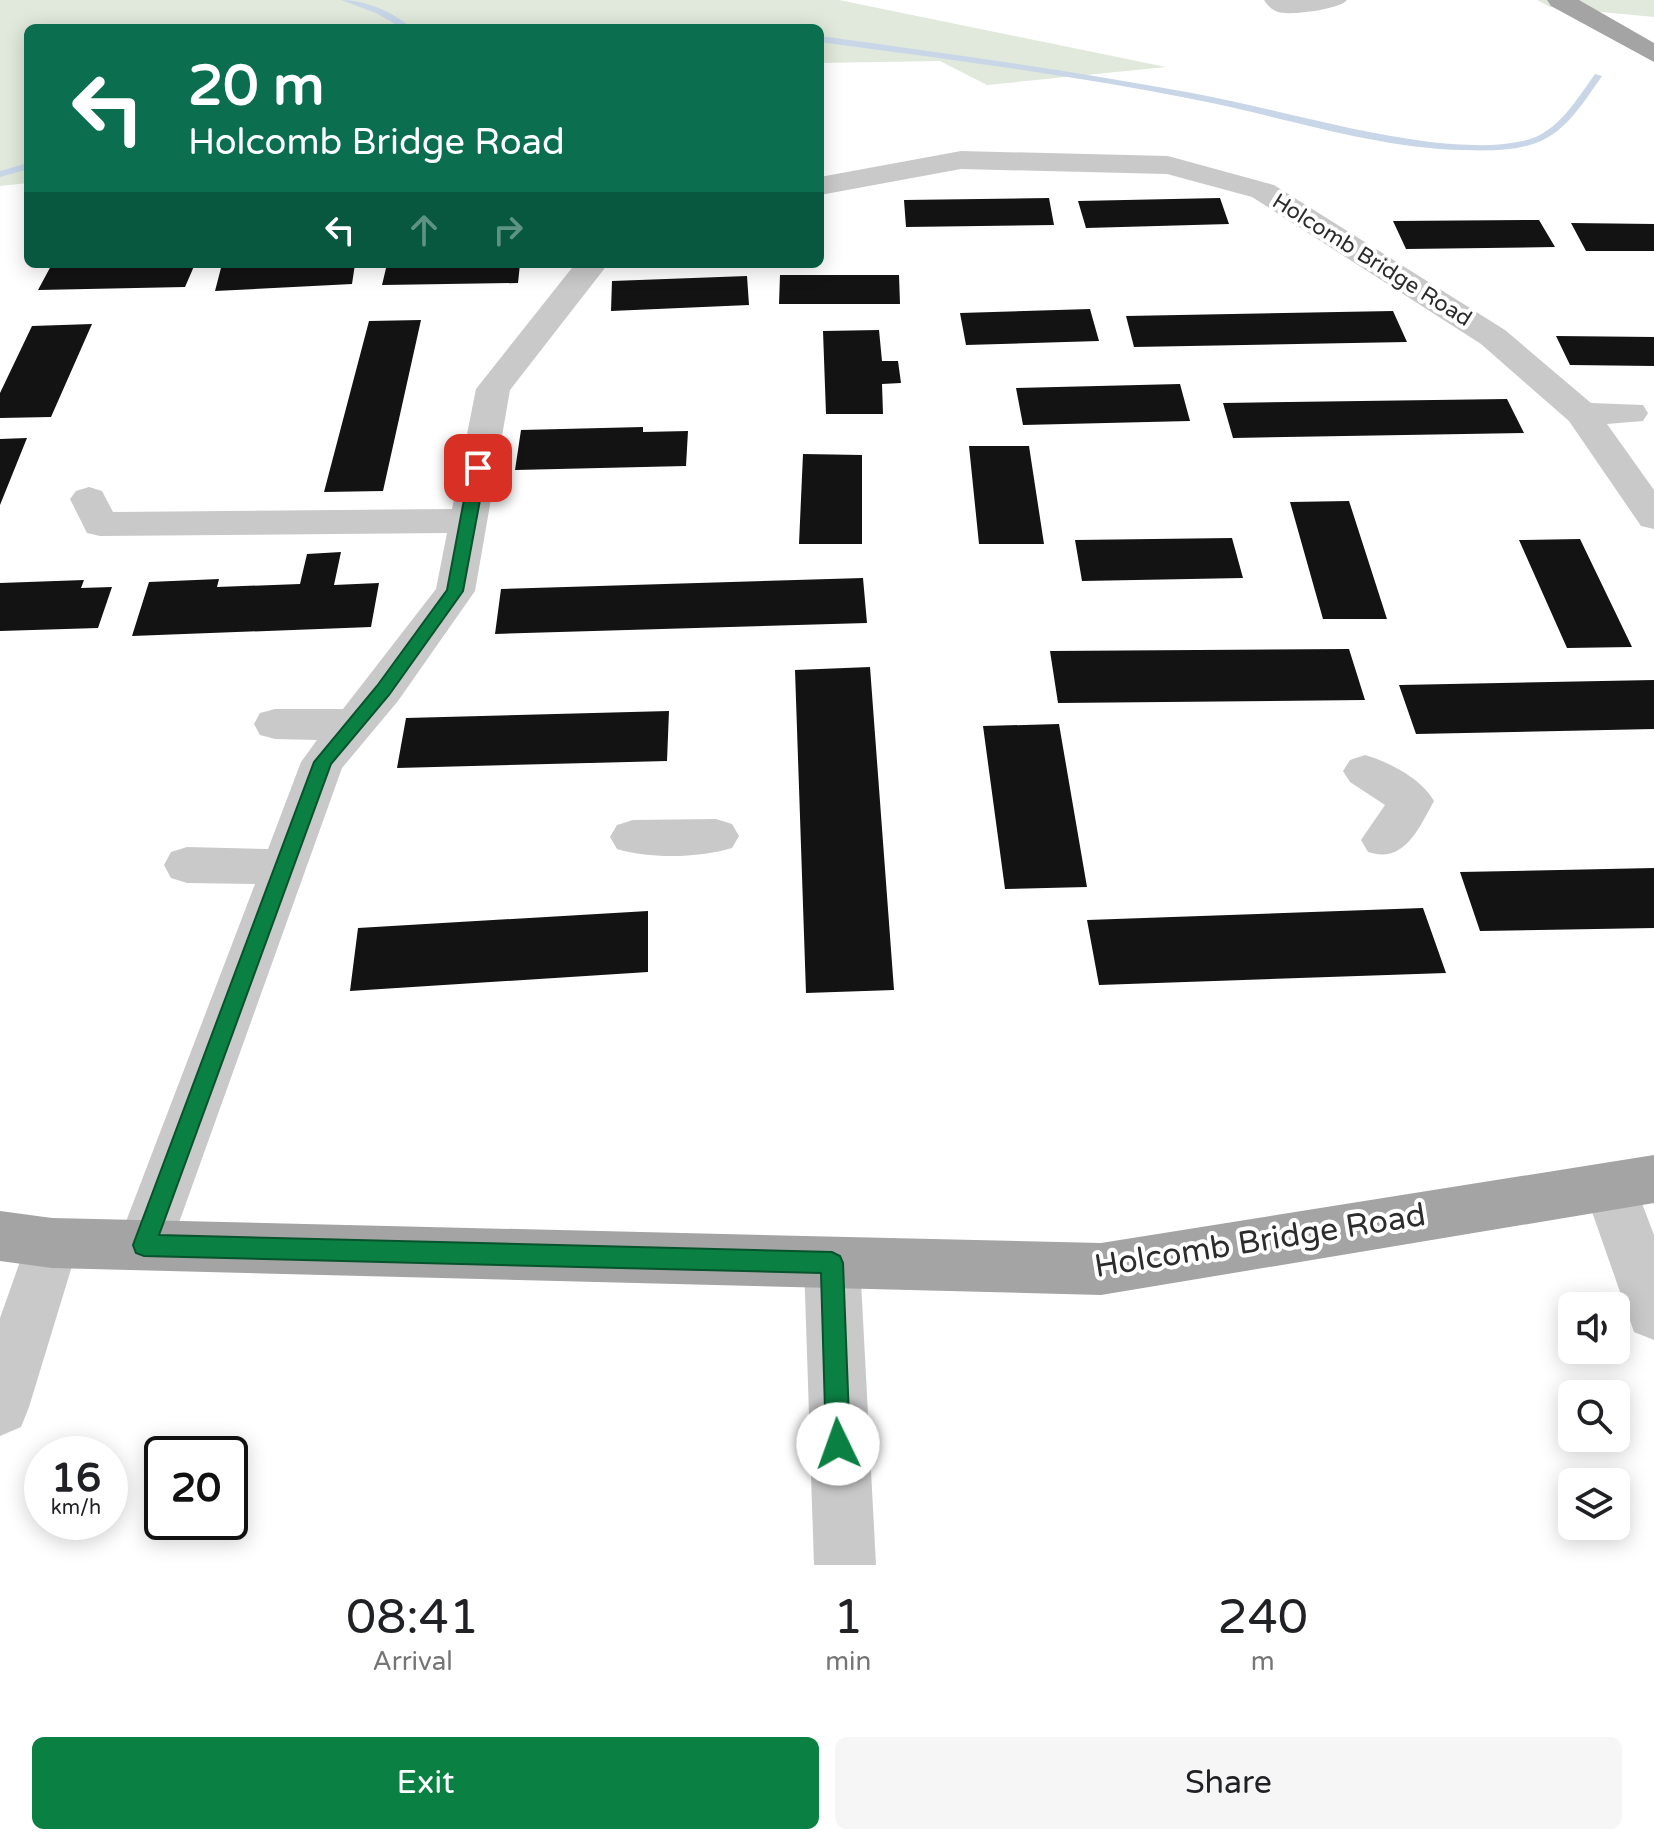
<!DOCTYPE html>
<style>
body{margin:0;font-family:"Varela Round",sans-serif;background:#f6f6f6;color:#202124;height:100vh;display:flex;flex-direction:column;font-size:30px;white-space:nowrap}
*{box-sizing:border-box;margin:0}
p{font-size:26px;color:#757577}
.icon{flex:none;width:44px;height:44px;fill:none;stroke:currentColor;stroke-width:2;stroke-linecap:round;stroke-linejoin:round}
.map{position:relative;height:1565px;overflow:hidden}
.sheet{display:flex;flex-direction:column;background:#fff;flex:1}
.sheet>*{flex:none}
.hud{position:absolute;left:24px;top:24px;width:800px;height:244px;border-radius:12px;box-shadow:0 4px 20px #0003;background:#0b6e4f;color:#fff;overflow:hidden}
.tools{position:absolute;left:1558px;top:1292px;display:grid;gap:16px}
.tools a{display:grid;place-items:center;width:72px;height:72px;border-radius:12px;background:#fff;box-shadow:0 4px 20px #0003;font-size:40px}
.speed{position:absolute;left:24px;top:1436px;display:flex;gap:16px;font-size:40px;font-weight:700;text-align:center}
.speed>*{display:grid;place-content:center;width:104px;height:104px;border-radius:50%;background:#fff;box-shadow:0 4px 20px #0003;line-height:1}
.speed small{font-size:20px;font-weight:400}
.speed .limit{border:4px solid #111;border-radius:12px;background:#fff;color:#111}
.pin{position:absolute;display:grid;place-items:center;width:68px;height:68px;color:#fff;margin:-34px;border-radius:16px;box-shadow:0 4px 12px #0006}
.me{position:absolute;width:88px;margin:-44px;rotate:357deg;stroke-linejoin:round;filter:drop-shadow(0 0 6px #0008)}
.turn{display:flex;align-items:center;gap:28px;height:168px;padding:0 32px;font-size:36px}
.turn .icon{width:104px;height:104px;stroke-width:2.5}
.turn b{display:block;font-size:56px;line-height:68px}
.lanes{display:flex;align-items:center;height:76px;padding:0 32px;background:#0003;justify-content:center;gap:40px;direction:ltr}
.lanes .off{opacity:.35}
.eta{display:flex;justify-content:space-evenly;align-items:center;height:136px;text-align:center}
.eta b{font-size:48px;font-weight:600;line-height:56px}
.button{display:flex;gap:16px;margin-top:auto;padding:16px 32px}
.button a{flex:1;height:92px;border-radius:12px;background:#0b8043;color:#fff;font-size:32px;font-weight:600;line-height:92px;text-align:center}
.button a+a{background:#f6f6f6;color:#202124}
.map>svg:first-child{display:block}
.green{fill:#e0e9db}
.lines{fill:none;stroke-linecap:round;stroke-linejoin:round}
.stream{fill:#c8d6e8;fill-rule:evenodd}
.building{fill:#131313}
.minor{fill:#c9c9c9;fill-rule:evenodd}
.major{fill:#a4a4a4;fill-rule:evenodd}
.route{fill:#0b8043;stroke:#07532c;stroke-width:2}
.labels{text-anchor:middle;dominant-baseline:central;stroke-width:8;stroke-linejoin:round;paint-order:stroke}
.far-street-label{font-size:22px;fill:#2c2c2c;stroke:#fff}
.near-street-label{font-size:32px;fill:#2c2c2c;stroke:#fff}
</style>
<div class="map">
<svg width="1654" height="1565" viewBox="0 0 1654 1565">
<rect width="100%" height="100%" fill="#fff"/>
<path class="green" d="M 0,0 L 839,0 L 1166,67 L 987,85 L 940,61 L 820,63 L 820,28 L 28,28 L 28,183 L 0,186 Z
M 1537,0 L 1654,0 L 1654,17 L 1550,7 Z"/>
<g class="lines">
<path class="stream" d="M 341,0 C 366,0 393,12 412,28 L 402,28 L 376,13 Z
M 820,36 C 944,53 1069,70 1192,93 C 1272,108 1349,132 1430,142 C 1461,145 1496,148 1527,140 C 1558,132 1577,99 1595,74 L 1602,76 C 1583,103 1564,136 1530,145 C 1509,151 1485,151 1464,150 C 1373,148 1285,117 1197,100 C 1072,75 946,59 820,42 Z
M 28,163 L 28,169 L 0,177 L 0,171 Z"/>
</g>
<path class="building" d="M 1049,198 L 1054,225 L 906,227 L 904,200 Z
M 1220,198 L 1229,224 L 1086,228 L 1078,201 Z
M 1539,220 L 1555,247 L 1406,249 L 1393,221 Z
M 1571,223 L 1654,224 L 1654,251 L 1586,251 Z
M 52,264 L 195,264 L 185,287 L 38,290 Z
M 222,264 L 355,264 L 352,284 L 215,291 Z
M 387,264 L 520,264 L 518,283 L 382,285 Z
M 780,275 L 899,275 L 900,304 L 779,304 Z
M 747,276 L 749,305 L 611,311 L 612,281 Z
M 1090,309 L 1099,341 L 966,345 L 960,313 Z
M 1393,311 L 1407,342 L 1134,347 L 1126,316 Z
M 421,320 L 383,491 L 324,492 L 369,321 Z
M 92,324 L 51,417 L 0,418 L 0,393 L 32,326 Z
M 879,330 L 882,361 L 898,361 L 901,383 L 882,384 L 883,414 L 826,414 L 823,331 Z
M 1556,336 L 1654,337 L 1654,366 L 1570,365 Z
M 1180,384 L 1190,421 L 1023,425 L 1016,388 Z
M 1507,399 L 1524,433 L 1233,438 L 1223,403 Z
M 643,427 L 643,432 L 688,431 L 686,466 L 515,470 L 521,430 Z
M 27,438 L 0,505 L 0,439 Z
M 969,446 L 1029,446 L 1044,544 L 979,544 Z
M 803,454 L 862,455 L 862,544 L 799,544 Z
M 1349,501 L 1387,619 L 1323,619 L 1290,502 Z
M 1232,538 L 1243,578 L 1082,581 L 1075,540 Z
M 1580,539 L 1632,647 L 1567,648 L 1519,540 Z
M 341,552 L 334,585 L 379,583 L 371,627 L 132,636 L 149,582 L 219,579 L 217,587 L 300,584 L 307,554 Z
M 863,578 L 867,623 L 495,634 L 501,589 Z
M 84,580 L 81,588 L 112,587 L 98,628 L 0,631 L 0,583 Z
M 1349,649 L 1365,700 L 1058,703 L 1050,651 Z
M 870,667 L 894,990 L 806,993 L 795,670 Z
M 1654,680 L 1654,729 L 1416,734 L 1399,685 Z
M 669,711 L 667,761 L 397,768 L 406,718 Z
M 1059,724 L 1087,887 L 1005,889 L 983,726 Z
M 1654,868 L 1654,928 L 1480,931 L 1460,872 Z
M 1423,908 L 1446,973 L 1099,985 L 1087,920 Z
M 648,911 L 648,972 L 350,991 L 358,928 Z"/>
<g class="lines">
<path class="minor" d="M 1264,0 L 1347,0 C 1341,9 1290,16 1278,12 C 1272,10 1268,6 1264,0 Z
M 961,151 L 1168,156 L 1274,185 L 1505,330 L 1591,403 L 1643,405 L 1648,413 L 1643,421 L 1607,424 L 1654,490 L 1654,529 L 1641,526 L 1569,421 L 1481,344 L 1252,197 L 1167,174 L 961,169 L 820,195 L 820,177 Z
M 575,264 L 608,264 L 510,390 L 475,591 L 398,701 L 342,768 L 171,1245 L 163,1263 L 144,1270 L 125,1263 L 117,1245 L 255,884 L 187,883 L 171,878 L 164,865 L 171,852 L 187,847 L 268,849 L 301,762 L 317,740 L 275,739 L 260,735 L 254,724 L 260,713 L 275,709 L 343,709 L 436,589 L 447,533 L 100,536 L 87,533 L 70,499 L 76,491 L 89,487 L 102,491 L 113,512 L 452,509 L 476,389 Z
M 1365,755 C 1389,762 1422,779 1434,801 C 1418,830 1404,864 1368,852 L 1361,840 L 1385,805 L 1350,782 L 1343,771 L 1350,760 Z
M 716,819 L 732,824 L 739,836 L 732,848 C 700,858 649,859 617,849 L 610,837 L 617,825 L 633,820 Z
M 1610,1162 L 1629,1169 L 1654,1235 L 1654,1340 L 1634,1332 L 1583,1186 L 1591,1169 Z
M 52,1218 L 71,1225 L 79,1243 L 29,1407 L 21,1427 L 0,1436 L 0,1318 L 33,1225 Z
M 832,1237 L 851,1245 L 860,1263 L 876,1565 L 814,1565 L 804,1263 L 813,1245 Z"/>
<path class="major" d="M 1547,0 L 1579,0 L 1654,43 L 1654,62 L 1551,6 Z
M 1654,1155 L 1654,1203 L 1101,1295 L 52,1268 L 0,1261 L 0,1211 L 52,1218 L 1101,1243 Z"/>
</g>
<path class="route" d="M 478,463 L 486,468 L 463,591 L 389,695 L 331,764 L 159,1235 L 832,1252 L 840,1256 L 843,1263 L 850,1444 L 847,1453 L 838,1456 L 830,1453 L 826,1444 L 821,1273 L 144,1256 L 136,1253 L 133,1245 L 314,762 L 377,686 L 447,590 L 470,468 Z"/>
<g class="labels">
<g class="far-street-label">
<text transform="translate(1372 260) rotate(32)">Holcomb Bridge Road</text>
</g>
<g class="near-street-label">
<text transform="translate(1260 1241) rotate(-9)">Holcomb Bridge Road</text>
</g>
</g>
</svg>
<div class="tools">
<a><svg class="icon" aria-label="sound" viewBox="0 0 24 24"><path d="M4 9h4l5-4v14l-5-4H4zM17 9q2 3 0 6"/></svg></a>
<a><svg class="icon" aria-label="search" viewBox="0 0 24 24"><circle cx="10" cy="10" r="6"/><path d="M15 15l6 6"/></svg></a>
<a><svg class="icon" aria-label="layers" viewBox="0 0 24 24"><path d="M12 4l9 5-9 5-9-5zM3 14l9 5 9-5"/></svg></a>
</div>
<div class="speed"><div>16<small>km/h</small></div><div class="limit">20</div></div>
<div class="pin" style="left:478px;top:468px;background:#d93025"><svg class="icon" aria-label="arrive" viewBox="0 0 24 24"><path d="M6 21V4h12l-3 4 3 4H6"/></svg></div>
<svg class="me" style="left:838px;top:1444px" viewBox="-20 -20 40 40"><circle r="19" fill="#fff"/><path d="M0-13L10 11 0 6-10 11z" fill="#0b8043"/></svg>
<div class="hud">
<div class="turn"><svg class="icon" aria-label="left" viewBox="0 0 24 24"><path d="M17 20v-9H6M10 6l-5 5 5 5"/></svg><div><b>20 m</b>Holcomb Bridge Road</div></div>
<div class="lanes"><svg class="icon" aria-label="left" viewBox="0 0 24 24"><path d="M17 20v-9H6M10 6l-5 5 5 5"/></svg><svg class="icon off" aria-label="ahead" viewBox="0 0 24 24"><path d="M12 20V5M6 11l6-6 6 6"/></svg><svg class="icon off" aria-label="right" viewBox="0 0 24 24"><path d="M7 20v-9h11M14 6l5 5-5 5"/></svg></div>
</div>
</div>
<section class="sheet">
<div class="eta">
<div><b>08:41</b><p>Arrival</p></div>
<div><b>1</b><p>min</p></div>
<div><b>240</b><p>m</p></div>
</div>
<div class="button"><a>Exit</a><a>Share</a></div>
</section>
